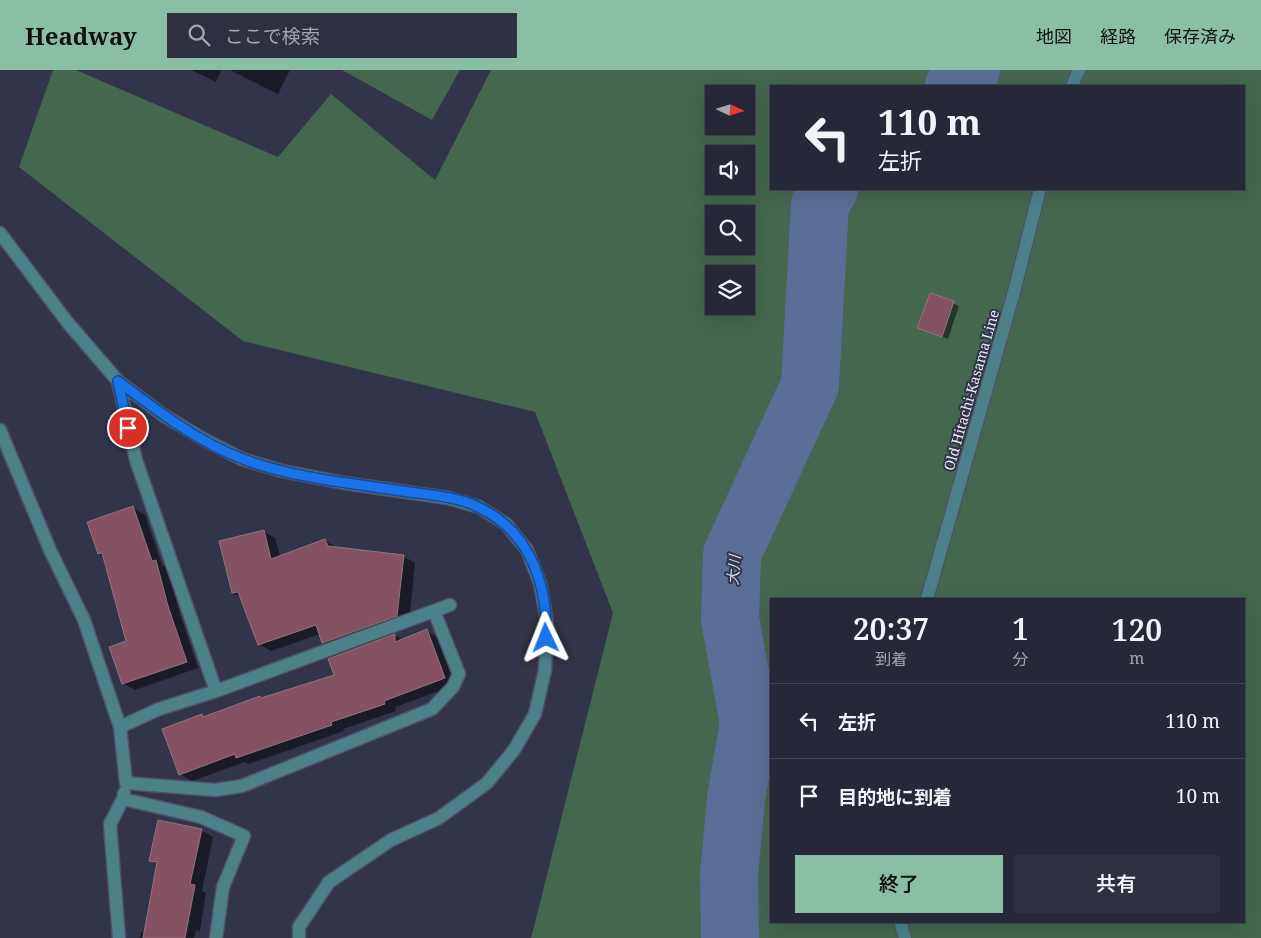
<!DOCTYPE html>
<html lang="ja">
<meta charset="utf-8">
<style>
body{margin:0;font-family:"Noto Serif","Noto Sans JP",serif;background:#2e2f3f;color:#f1f3f6;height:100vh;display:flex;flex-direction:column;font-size:19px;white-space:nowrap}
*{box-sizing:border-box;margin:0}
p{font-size:16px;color:#a4a5ad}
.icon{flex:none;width:28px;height:28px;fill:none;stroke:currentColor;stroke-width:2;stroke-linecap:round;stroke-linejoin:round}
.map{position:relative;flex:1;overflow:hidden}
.sheet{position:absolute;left:770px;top:528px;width:475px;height:325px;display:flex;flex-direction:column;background:#262737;border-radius:0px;box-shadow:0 5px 20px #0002,0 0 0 1px #424452}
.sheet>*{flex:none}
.guide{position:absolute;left:770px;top:15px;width:475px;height:105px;border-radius:0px;box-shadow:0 5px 20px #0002,0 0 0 1px #424452;background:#262737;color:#f1f3f6;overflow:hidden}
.needle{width:32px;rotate:94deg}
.buttons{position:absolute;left:705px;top:15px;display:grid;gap:10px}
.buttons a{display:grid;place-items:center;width:50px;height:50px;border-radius:0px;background:#262737;box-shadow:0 5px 20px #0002,0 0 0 1px #424452;font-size:25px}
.pin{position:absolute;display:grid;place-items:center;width:42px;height:42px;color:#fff;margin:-21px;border:2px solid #fff;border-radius:50%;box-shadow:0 1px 5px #0007}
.me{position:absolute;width:55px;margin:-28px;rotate:358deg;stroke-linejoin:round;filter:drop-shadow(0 0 4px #0008)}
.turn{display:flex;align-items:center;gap:18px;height:105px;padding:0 25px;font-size:22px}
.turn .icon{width:65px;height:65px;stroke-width:2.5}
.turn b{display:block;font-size:35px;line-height:42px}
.eta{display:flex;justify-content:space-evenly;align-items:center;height:85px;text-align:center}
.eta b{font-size:30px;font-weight:600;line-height:35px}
.action{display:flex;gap:10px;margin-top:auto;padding:10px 25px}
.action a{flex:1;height:58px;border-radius:0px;background:#8abfa5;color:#111;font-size:20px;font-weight:600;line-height:58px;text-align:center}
.action a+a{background:#2e2f3f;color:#f1f3f6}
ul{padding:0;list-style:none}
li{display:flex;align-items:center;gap:15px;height:75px;padding:0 25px;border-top:1px solid #424452}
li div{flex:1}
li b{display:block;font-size:19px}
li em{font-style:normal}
header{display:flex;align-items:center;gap:30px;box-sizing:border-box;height:70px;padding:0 25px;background:#8abfa5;color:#111}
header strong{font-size:24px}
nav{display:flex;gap:28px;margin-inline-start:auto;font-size:18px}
.search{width:350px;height:45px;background:#2e2f3f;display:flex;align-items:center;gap:12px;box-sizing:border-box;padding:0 18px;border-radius:0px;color:#a4a5ad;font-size:19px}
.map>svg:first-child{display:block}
.green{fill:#44674f;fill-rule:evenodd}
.shadow{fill:#0007}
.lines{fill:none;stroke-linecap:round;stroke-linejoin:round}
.river{stroke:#5a6f98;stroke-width:58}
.building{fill:#845262;stroke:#91757c}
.minor-casing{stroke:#505265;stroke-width:15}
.minor{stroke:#4c818a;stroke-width:12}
.route-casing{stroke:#114b97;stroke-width:12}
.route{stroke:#1a73e8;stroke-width:9}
.labels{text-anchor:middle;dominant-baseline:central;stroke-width:4;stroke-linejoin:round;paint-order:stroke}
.street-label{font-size:14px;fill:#ebedfb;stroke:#323449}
.water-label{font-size:15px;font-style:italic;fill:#cddcf6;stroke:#323449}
</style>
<header>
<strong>Headway</strong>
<div class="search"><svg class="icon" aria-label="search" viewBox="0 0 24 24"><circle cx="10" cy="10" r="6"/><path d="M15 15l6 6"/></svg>ここで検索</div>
<nav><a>地図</a><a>経路</a><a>保存済み</a></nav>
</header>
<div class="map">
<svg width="1261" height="868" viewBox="0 0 1261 868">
<rect width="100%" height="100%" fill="#323449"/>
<path class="green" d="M 53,0 L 76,0 L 278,87 L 331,24 L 435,110 L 491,0 L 1261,0 L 1261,868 L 531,868 L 613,543 L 535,342 L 243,271 L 19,97 ZM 771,16 L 1244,16 L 1244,119 L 771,119 ZM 714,24 L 746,24 L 746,56 L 714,56 ZM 714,84 L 746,84 L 746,116 L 714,116 ZM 714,144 L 746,144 L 746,176 L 714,176 ZM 714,204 L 746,204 L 746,236 L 714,236 ZM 771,529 L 1244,529 L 1244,851 L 771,851 Z
M 342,0 L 460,0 L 432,50 Z"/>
<path class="shadow" d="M 191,0 L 221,0 L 216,12 Z
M 230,0 L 290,0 L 278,24 Z
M 931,224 L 959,236 L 948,269 L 925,261 Z
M 133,438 L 145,445 L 162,495 L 168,498 L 180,544 L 198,598 L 135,620 L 123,613 L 127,572 L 104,487 L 99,484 Z
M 263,461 L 275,468 L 280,486 L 325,470 L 338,479 L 403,486 L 415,493 L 409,552 L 335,579 L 323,572 L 320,564 L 271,581 L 259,574 L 241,527 L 233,523 Z
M 427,561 L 439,568 L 456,615 L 395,637 L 396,641 L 343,659 L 344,661 L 249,694 L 245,692 L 192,711 L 180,704 L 202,646 L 205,648 L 260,628 L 262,629 L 335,606 L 329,589 L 395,565 L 403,570 Z
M 201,760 L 213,767 L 202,821 L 206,823 L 200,861 L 196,860 L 194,868 L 140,868 L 141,862 L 145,863 L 158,794 L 150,790 Z"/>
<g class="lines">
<path class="river" d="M 954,16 L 971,0
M 730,868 L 729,805 L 736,729 L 749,653 L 730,549 L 732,484 L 810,315 L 820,134 L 829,119"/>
</g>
<path class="building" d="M 930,223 L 954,231 L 942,267 L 917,258 Z
M 133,436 L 152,491 L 156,490 L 168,536 L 187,592 L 122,614 L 109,577 L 126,571 L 102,483 L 98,484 L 87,452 Z
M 264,460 L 271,489 L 325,469 L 328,476 L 404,485 L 397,546 L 322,573 L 316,555 L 258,575 L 238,522 L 232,523 L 219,471 Z
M 427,559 L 445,608 L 384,631 L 385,634 L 331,652 L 332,655 L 236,688 L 235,684 L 179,705 L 162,659 L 202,644 L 203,647 L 260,626 L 261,628 L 334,605 L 328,589 L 395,564 L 395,572 Z
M 158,750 L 202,759 L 190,814 L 195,815 L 185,868 L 143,868 L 157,792 L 149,791 Z"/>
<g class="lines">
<g class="minor-casing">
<path id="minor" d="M 1072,16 L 1079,0
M 0,163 L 68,253 L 118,311 L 163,345 L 203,369 L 242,389 L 282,401 L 344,413 L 448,428 L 479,437 L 506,454 L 527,480 L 540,513 L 547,552 L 545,600 L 535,644 L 514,680 L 487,713 L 439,748 L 391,770 L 329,812 L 299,857 L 299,868
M 118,311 L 136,390 L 216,621
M 0,360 L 50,480 L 84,550 L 120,657 L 159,639 L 216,621 L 450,535
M 927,529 L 1014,222 L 1040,119
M 120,657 L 126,713 L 215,720 L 242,716 L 432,639 L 453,617 L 459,604 L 434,541
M 123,729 L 201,747 L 244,766 L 223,817 L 216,868
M 900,851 L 905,868
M 119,868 L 110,754 L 123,729 L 124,723"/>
</g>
<use href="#minor" class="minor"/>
</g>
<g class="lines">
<g class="route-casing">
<path id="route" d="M 128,358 L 118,311 C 156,340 198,372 243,389 C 293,408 350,413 402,421 C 428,425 457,426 480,438 C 530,462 548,515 546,568"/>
</g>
<use href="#route" class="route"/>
</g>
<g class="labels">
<g class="street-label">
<text transform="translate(971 320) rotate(-74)">Old Hitachi-Kasama Line</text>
</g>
<g class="water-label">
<text transform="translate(733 500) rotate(-85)">大川</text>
</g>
</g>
</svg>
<div class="buttons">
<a><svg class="needle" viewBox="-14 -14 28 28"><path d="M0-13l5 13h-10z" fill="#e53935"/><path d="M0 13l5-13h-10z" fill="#a4a5ad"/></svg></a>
<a><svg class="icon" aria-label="sound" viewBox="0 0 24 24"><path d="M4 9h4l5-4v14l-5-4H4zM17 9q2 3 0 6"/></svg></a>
<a><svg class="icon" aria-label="search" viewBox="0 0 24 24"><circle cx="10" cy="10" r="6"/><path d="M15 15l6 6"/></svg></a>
<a><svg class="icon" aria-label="layers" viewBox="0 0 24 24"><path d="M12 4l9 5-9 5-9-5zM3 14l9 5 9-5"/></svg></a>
</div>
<div class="pin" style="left:128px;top:358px;background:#d93025"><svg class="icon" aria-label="arrive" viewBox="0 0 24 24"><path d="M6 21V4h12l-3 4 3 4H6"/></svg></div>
<svg class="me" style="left:546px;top:568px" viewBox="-20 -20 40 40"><path d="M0-17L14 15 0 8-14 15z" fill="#1a73e8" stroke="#fff" stroke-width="4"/></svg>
<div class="guide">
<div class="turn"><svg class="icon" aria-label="left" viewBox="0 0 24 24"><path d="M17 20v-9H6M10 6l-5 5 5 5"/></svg><div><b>110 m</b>左折</div></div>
</div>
<section class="sheet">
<div class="eta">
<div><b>20:37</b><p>到着</p></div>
<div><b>1</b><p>分</p></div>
<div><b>120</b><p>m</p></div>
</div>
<ul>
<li><svg class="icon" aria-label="left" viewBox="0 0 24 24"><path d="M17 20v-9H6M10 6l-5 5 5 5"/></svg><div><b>左折</b></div><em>110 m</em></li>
<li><svg class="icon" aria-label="arrive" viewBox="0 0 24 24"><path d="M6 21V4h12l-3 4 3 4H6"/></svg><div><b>目的地に到着</b></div><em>10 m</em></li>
</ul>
<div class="action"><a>終了</a><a>共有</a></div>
</section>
</div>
